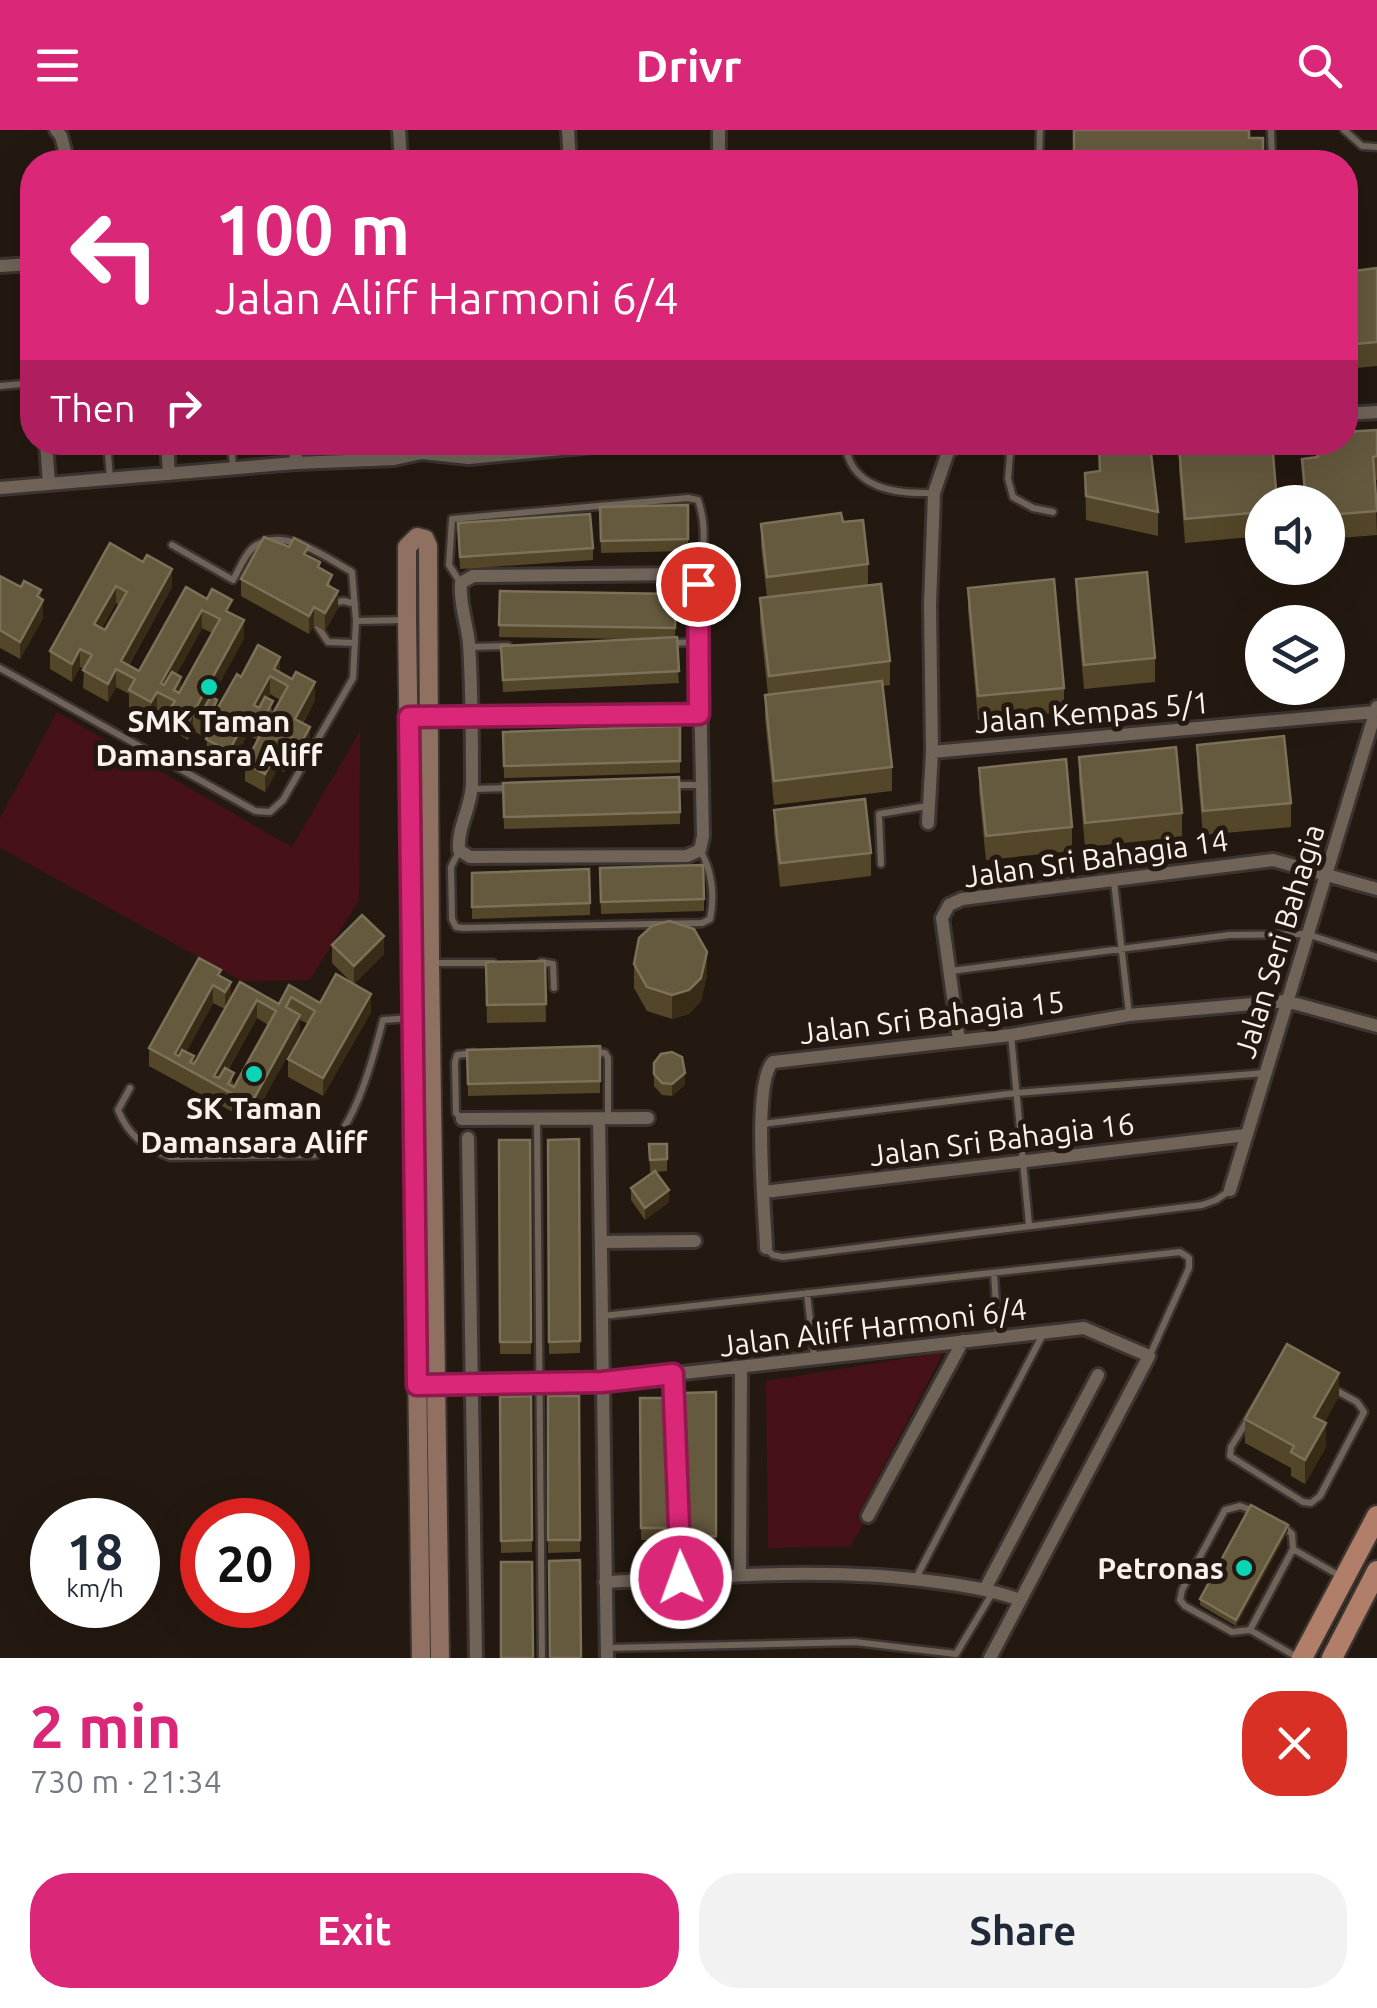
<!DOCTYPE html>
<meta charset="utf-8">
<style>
body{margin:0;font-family:Ubuntu,sans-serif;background:#f2f2f3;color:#1f2937;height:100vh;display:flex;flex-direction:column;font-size:38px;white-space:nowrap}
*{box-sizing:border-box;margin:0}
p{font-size:32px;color:#747a83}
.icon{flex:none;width:55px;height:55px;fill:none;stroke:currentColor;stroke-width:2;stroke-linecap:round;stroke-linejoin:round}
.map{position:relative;height:1528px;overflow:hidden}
.sheet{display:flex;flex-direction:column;background:#fff;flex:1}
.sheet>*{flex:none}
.top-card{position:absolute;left:20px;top:20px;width:1338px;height:305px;border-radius:40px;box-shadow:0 10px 40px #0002;background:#db2777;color:#fff;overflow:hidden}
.controls{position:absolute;left:1245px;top:355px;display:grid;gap:20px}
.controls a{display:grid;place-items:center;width:100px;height:100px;border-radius:50%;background:#fff;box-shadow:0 10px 40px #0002;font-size:50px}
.speed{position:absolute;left:30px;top:1368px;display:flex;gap:20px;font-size:50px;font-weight:700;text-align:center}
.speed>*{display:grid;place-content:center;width:130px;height:130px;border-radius:50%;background:#fff;box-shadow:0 10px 40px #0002;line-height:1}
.speed small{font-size:25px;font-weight:400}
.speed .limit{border:15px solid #d22;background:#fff;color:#111}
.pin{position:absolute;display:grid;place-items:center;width:85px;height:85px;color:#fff;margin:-42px;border:5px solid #fff;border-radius:50%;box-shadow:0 2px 10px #0007}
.me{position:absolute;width:110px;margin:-55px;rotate:358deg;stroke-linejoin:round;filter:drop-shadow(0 0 8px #0008)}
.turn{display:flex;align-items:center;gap:35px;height:210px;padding:0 30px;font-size:45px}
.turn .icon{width:130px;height:130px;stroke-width:2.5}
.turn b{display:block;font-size:70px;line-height:85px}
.then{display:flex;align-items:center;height:95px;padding:0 30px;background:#0003;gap:20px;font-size:38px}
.round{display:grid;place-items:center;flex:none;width:105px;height:105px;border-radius:40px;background:#f2f2f3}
.head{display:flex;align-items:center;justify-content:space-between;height:170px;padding:0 30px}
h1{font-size:60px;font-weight:600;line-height:75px;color:#db2777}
.primary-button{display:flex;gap:20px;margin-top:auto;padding:20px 30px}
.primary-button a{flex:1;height:115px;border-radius:40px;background:#db2777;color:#fff;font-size:40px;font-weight:600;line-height:115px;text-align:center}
.primary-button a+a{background:#f2f2f3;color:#1f2937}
header{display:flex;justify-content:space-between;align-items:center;height:130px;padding:0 30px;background:#db2777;color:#fff;font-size:45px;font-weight:600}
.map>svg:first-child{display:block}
.green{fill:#461218}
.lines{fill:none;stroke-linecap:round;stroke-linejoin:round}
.lane-casing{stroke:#3c3430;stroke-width:11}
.street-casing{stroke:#3c3430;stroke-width:18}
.secondary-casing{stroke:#3c3430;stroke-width:22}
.primary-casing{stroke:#3c3430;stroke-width:25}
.lane{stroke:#706459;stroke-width:6}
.street{stroke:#706459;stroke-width:12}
.secondary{stroke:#907161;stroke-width:18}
.primary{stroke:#b17e69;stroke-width:20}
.wall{fill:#534629;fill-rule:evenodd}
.shaded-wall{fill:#382c16}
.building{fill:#65593e;stroke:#7c7159;stroke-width:2.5;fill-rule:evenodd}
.route-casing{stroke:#8e194d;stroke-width:25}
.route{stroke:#db2777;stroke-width:18}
.poi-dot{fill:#0bd5b5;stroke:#231910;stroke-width:4}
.labels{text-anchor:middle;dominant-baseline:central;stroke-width:10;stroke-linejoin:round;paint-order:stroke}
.street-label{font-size:30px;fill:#faf3ed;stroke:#231910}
.poi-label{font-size:30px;font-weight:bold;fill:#faf3ed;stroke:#231910}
</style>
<header><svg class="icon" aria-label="menu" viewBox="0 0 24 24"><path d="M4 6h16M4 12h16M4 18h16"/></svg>Drivr<svg class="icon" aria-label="search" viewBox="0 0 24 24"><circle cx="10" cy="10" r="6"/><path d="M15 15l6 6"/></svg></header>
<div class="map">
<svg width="1377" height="1528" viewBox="0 0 1377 1528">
<rect width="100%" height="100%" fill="#231910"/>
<path class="green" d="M 57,582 L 292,717 L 360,601 L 359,770 L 310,850 L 242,851 L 0,718 L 0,688 Z
M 944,1222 L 857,1387 L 864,1392 L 850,1417 L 768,1418 L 766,1251 Z"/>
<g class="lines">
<g class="lane-casing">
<path id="lane" d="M 1271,0 L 1272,32
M 1344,0 L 1362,16 L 1377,17
M 1039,32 L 1040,0
M 0,256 L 32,253
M 107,312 L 110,348
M 231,312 L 233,337
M 356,312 L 357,329
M 845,312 C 849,358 894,364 932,363
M 1011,312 L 1008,349 L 1013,367 L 1033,378 L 1053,382
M 460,452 L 449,435 L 452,389 L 688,368 L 698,370 C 706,393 706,424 696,445
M 330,473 L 344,471 L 355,474
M 356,491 L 405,490
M 318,497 L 328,512 L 355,513
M 670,513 L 698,512
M 470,517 L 508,516
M 0,538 L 255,681 L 270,682 L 283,670 L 353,548 L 356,491 L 352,442 C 327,428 285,396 255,416 C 245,423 239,440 233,450 L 172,415
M 673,655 L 700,655
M 473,659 L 511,658
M 459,721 L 451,737 L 452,789 L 456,797 L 463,798 L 702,793 L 710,789 C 715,766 712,740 700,720
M 881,734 L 879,684 L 927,676
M 1114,752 L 1129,884
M 541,832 L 553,834 L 554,858
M 431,833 L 493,833
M 951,841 L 1229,805 L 1307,804 L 1377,827
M 1011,905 L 1029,1095
M 591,921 L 605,923 L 608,928 L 608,988
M 130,958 L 118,980 C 128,1005 144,1017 170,1027 L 315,1025 C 352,1013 374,925 383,890 L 411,888
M 461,988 L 456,983 L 455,932 L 457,925 L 474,923
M 537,990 L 542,1528
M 762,994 L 1016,963 L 1265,943
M 767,1119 L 773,1125 L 783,1127 L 1202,1075 L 1216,1070 L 1229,1061
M 994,1143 L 998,1206
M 807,1163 L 814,1226
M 603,1186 L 1180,1122 L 1189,1128 L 1189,1138 L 1150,1225
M 1282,1234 L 1290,1235 L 1357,1272 L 1364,1282 L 1320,1366 L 1311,1373 L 1303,1372 L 1230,1326 L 1231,1317 Z
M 673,1245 L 681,1447
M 1254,1381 L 1240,1376 L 1225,1380 L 1182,1460 L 1180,1470 L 1185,1476 L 1232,1502 L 1250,1500 L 1297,1527
M 1293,1419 L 1340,1446
M 916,1448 L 1042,1206
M 1250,1500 L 1293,1419 L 1292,1404 L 1283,1396
M 607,1518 L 855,1512 L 956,1524 L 993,1462"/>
</g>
<g class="street-casing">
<path id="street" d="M 56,0 L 61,6 L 68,32
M 399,0 L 401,32
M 568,0 L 570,32
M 719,0 L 719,32
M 0,136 L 32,134
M 1345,284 L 1377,282
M 46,312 L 49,354
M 167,312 L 169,344
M 295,312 L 296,333
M 0,358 L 296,333 L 394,329 L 422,323 L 469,328 L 634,312
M 688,444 L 696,445 L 698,453 L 703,706 L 700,720 L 687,726 L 470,727 L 459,720 C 457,697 472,676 472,653 C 472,607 472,559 469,514 C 467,493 459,473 461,453 L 473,446 Z
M 409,587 L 699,584
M 932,622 L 1375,582
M 928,693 L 932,622 L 930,475 L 934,363 L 948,322 L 959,312
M 959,910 L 942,788 L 949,775 L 962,769 L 1273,730 L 1377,759
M 462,989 L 648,988
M 599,989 L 607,1528
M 468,1008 L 476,1528
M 1230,1060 L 1377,577
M 764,1062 L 1246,1005
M 602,1112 L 695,1111
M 766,1118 C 765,1084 752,952 773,932 L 1011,905 L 1129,885 L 1286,871 L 1377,896
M 417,1255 L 603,1252 L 1084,1198 L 1149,1226 L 990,1528
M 868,1386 L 963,1211
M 740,1444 L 741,1237
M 605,1452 C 716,1447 827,1436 937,1452 C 966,1456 993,1460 1020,1470
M 985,1459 L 1098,1245"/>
</g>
<g class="secondary-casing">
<path id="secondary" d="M 421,1528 L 407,490 L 407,417 L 417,407 L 425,409 L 428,416 L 430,833 L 440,1528"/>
</g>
<g class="primary-casing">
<path id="primary" d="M 1302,1528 L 1377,1386
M 1332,1528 L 1377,1441"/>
</g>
<use href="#lane" class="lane"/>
<use href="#street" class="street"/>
<use href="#secondary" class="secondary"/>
<use href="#primary" class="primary"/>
</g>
<path class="wall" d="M 1377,138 L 1377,236 L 1345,239 L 1345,142 Z
M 1377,300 L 1377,350 L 1375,350 L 1377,405 L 1328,409 L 1328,372 L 1304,372 L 1302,329 L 1316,327 L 1316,312 Z
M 1099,314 L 1158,382 L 1158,406 L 1086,390 L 1085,343 L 1099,341 Z
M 1179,316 L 1262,372 L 1262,406 L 1185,413 L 1179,340 Z
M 688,375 L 688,421 L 601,423 L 600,377 Z
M 843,392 L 868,434 L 868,456 L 890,531 L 890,555 L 882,556 L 892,637 L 892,661 L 774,675 L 765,589 L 765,565 L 768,565 L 760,492 L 760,468 L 767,467 L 761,417 L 761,394 Z
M 458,405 L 593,418 L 593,430 L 460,439 Z
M 110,413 L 172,457 L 129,535 L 139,541 L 186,457 L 232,484 L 244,508 L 212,567 L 217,579 L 241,547 L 280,542 L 315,570 L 303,593 L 310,615 L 301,631 L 292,626 L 284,642 L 278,638 L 265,662 L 245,651 L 245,633 L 258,610 L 247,605 L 229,639 L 206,627 L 207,608 L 193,601 L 188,610 L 169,599 L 169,586 L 157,580 L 151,590 L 129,578 L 129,564 L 116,557 L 108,572 L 83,558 L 84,539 L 80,537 L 72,552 L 50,539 L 50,521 ZM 116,473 L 119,475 L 105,500 L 102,498 ZM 202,498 L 212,503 L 181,560 L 176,545 ZM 270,564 L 280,570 L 273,583 L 268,568 Z
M 309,426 L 320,438 L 332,457 L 338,478 L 325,501 L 314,495 L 309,504 L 241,466 L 241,449 Z
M 0,446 L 41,468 L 43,488 L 20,529 L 0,518 Z
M 1076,449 L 1155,528 L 1155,552 L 1084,559 L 1076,473 Z
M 968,458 L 1064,558 L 1064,582 L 978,590 L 968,481 Z
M 500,461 L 676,464 L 675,507 L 679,553 L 503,562 L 501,516 L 632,509 L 499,507 Z
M 680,596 L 680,643 L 504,648 L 503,602 Z
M 1197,615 L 1291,673 L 1291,697 L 1203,705 L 1197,639 Z
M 1079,627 L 1182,683 L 1182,707 L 1085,717 L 1079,651 Z
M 979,638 L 1072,697 L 1072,721 L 986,730 L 979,662 Z
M 503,653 L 680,682 L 680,694 L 504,699 Z
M 774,680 L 871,723 L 871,746 L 780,757 L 774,703 Z
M 600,738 L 704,769 L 704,781 L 601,784 Z
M 472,743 L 590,773 L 590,785 L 472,789 Z
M 332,815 L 384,824 L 354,854 L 371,882 L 323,966 L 288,947 L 288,929 L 308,894 L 300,890 L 300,903 L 251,992 L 149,936 L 149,918 L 221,847 L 231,868 L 279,874 L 289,855 L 320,873 L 353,854 L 332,833 ZM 213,873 L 225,879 L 194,934 L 194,926 L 186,922 ZM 257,888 L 268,895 L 234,956 L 228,940 Z
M 545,831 L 546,892 L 487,893 L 486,832 Z
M 634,834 L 707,845 L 701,871 L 689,884 L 672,889 L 647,881 L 634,858 Z
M 600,916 L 600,963 L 468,966 L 467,920 Z
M 654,933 L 685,955 L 672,966 L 662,965 L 654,956 Z
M 579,1009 L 580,1223 L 549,1224 L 548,1010 Z
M 499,1010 L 530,1010 L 531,1224 L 500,1224 Z
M 649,1014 L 667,1014 L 667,1041 L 655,1042 L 669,1072 L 645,1090 L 631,1070 L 631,1058 L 654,1042 L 650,1042 Z
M 716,1262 L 716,1418 L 685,1419 L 684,1263 Z
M 531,1266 L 532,1422 L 501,1423 L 500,1267 Z
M 548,1266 L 579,1266 L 580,1422 L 548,1423 Z
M 1339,1266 L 1324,1293 L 1326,1317 L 1305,1354 L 1291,1346 L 1291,1338 L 1245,1313 L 1245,1289 Z
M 640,1268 L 671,1268 L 672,1410 L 641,1410 Z
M 1288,1401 L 1236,1496 L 1200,1475 L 1200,1469 Z"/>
<path class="shaded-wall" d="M 172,439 L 172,457 L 124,543 L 121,531 Z
M 116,456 L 116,473 L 94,512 L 94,494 Z
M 41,460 L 41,474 L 43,470 L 43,488 L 20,529 L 20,512 Z
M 338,461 L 338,478 L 325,501 L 325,483 Z
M 314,477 L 314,495 L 309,504 L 309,486 Z
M 202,480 L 202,498 L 165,566 L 161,553 Z
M 244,490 L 244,508 L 201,587 L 197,576 Z
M 80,519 L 80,537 L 72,552 L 72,534 Z
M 280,527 L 280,545 L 274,539 Z
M 116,539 L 116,557 L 108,572 L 108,554 Z
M 270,546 L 270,564 L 254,593 L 254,575 Z
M 181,547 L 181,565 L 174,560 Z
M 315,552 L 315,570 L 295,606 L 295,589 Z
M 157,562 L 157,580 L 151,590 L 151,572 Z
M 217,570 L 217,582 L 216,581 L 216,590 L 210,584 Z
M 193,583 L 193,601 L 188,610 L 188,592 Z
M 247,587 L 247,605 L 229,639 L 229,621 Z
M 310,597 L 310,615 L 301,631 L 301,613 Z
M 292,608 L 292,626 L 284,642 L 284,624 Z
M 278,620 L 278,638 L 265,662 L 265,644 Z
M 384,806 L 384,824 L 354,854 L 354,836 Z
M 707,822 L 707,845 L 701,871 L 689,884 L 672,889 L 672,865 Z
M 231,852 L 231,870 L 225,880 L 225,862 Z
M 213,855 L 213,873 L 179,935 L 175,924 Z
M 371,864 L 371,882 L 323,966 L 323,948 Z
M 257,870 L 257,888 L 218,956 L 214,946 Z
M 300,885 L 300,903 L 251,992 L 251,974 Z
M 685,943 L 685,955 L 672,966 L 672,954 Z
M 669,1060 L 669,1072 L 645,1090 L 645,1078 Z
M 1339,1243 L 1339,1266 L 1314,1311 L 1314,1287 Z
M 1326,1293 L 1326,1317 L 1305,1354 L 1305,1330 Z
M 1288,1395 L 1288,1401 L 1236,1496 L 1236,1490 Z"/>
<path class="building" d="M 1074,0 L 1249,0 L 1249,8 L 1263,8 L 1263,32 L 1074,32 Z
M 1377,138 L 1377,212 L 1345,215 L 1345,142 Z
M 1377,300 L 1377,326 L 1373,327 L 1377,381 L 1328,385 L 1328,372 L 1306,372 L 1302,329 L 1318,327 L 1317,312 L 1345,312 L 1345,302 Z
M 1218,312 L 1272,312 L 1277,372 L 1262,372 L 1262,382 L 1185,389 L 1179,316 Z
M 1099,314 L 1150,315 L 1158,382 L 1086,366 L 1085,343 L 1100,341 Z
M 688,375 L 688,409 L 601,411 L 600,377 Z
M 841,383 L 843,392 L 863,390 L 868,434 L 767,447 L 761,394 Z
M 590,384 L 593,418 L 460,427 L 458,393 Z
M 264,407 L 289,417 L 294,408 L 309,416 L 304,424 L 320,432 L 318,437 L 332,445 L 327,455 L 338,461 L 325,483 L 314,477 L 309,486 L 241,449 Z
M 110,413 L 143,432 L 147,425 L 172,439 L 121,531 L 139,541 L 186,457 L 207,469 L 212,459 L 232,470 L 226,481 L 244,490 L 197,576 L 203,580 L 211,566 L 217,570 L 210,584 L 218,588 L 220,584 L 216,581 L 237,544 L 241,547 L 258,515 L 280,527 L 274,539 L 292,549 L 296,542 L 315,552 L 295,589 L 310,597 L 301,613 L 292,608 L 284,624 L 278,620 L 265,644 L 245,633 L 265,597 L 247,587 L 229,621 L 206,609 L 214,594 L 193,583 L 188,592 L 169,581 L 175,571 L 157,562 L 151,572 L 129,560 L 135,549 L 116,539 L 108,554 L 83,540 L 92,525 L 80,519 L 72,534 L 50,521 ZM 116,456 L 127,462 L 105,500 L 94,494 ZM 202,480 L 220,489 L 179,563 L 174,560 L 181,547 L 172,542 L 164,555 L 161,553 ZM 270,546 L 288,556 L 272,585 L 267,582 L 273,571 L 265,567 L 259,578 L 254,575 Z
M 1147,442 L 1155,528 L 1084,535 L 1076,449 Z
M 0,446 L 21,457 L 24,451 L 41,460 L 37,466 L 43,470 L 20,512 L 0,500 Z
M 1054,449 L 1064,558 L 978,566 L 968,458 Z
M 881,454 L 890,531 L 769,546 L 760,468 Z
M 500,461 L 676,464 L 675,498 L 499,495 Z
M 677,507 L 679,541 L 503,550 L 501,516 Z
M 882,551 L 892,637 L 774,651 L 765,565 Z
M 680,596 L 680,631 L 504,636 L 503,602 Z
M 1284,606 L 1291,673 L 1203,681 L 1197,615 Z
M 1176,617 L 1182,683 L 1085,693 L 1079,627 Z
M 1066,629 L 1072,697 L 986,706 L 979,638 Z
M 679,647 L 680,682 L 504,687 L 503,653 Z
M 865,669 L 871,723 L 780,733 L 774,680 Z
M 703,735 L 704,769 L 601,772 L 600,738 Z
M 589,739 L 590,773 L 472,777 L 472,743 Z
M 362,785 L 384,806 L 354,836 L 332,815 Z
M 669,791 L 694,799 L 707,822 L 701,848 L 689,860 L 672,865 L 647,857 L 634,834 L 639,808 L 652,796 Z
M 199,828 L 221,840 L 218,845 L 231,852 L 225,862 L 213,855 L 175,924 L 179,926 L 182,920 L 194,926 L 190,932 L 194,934 L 240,852 L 279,874 L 289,855 L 320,873 L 336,844 L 371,864 L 323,948 L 288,929 L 315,881 L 291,867 L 286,877 L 300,885 L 251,974 L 149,918 ZM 257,870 L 276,881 L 234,957 L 228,954 L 234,943 L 225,938 L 219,948 L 214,946 Z
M 545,831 L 546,874 L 487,875 L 486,832 Z
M 600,916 L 600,951 L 468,954 L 467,920 Z
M 672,922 L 682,927 L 685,943 L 672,954 L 662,953 L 654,944 L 654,933 L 661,924 Z
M 579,1009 L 580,1211 L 549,1212 L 548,1010 Z
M 499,1010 L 530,1010 L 531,1212 L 500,1212 Z
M 649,1014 L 667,1014 L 667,1029 L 650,1030 Z
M 655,1041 L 669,1060 L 645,1078 L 631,1058 Z
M 1287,1214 L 1339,1243 L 1314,1287 L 1326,1293 L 1305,1330 L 1291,1322 L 1294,1316 L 1245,1289 Z
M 716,1262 L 716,1406 L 685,1407 L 684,1263 Z
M 531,1266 L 532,1410 L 501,1411 L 500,1267 Z
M 548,1266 L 579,1266 L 580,1410 L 548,1410 Z
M 640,1268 L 671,1268 L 672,1398 L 641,1398 Z
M 1251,1375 L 1288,1395 L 1236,1490 L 1200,1469 Z
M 580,1430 L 581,1528 L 550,1528 L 549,1431 Z
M 501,1432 L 532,1432 L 533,1528 L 501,1528 Z"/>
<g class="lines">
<g class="route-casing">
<path id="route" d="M 681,1448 L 673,1244 L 602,1252 L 417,1255 L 409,587 L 699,584 L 698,454"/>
</g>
<use href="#route" class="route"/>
</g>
<g class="poi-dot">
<circle cx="209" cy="557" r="10"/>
<circle cx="254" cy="944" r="10"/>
<circle cx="1244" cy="1438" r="10"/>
</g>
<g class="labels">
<g class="street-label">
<text transform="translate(1092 582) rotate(-5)">Jalan Kempas 5/1</text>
<text transform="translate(1096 728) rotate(-8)">Jalan Sri Bahagia 14</text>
<text transform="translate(1279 811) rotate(-73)">Jalan Seri Bahagia</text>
<text transform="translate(932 887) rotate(-7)">Jalan Sri Bahagia 15</text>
<text transform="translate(1002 1009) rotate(-7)">Jalan Sri Bahagia 16</text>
<text transform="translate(873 1197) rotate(-7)">Jalan Aliff Harmoni 6/4</text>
</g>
<g class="poi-label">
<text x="209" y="591">SMK Taman<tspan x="209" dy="34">Damansara Aliff</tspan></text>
<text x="254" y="978">SK Taman<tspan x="254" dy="34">Damansara Aliff</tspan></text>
<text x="1224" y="1438" text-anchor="end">Petronas</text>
</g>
</g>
</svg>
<div class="controls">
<a><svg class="icon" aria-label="sound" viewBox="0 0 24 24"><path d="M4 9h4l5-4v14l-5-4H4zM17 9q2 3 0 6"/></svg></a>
<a><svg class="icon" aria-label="layers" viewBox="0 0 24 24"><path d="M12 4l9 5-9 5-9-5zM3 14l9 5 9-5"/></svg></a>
</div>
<div class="speed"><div>18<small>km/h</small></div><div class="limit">20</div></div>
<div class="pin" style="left:698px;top:454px;background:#d93025"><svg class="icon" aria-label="arrive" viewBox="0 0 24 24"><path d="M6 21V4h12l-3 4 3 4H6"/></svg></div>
<svg class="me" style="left:681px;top:1448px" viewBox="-20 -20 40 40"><circle r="17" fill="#db2777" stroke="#fff" stroke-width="3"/><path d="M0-11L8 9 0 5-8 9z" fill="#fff"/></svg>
<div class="top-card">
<div class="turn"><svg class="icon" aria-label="left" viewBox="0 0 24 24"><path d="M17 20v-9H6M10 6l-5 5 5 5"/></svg><div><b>100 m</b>Jalan Aliff Harmoni 6/4</div></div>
<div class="then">Then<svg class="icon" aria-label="right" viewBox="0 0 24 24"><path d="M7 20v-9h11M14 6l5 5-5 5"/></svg></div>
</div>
</div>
<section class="sheet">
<div class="head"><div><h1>2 min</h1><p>730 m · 21:34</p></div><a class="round" style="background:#d93025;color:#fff"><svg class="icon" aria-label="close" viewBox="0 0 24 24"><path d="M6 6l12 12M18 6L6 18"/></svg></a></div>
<div class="primary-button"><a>Exit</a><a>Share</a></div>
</section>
